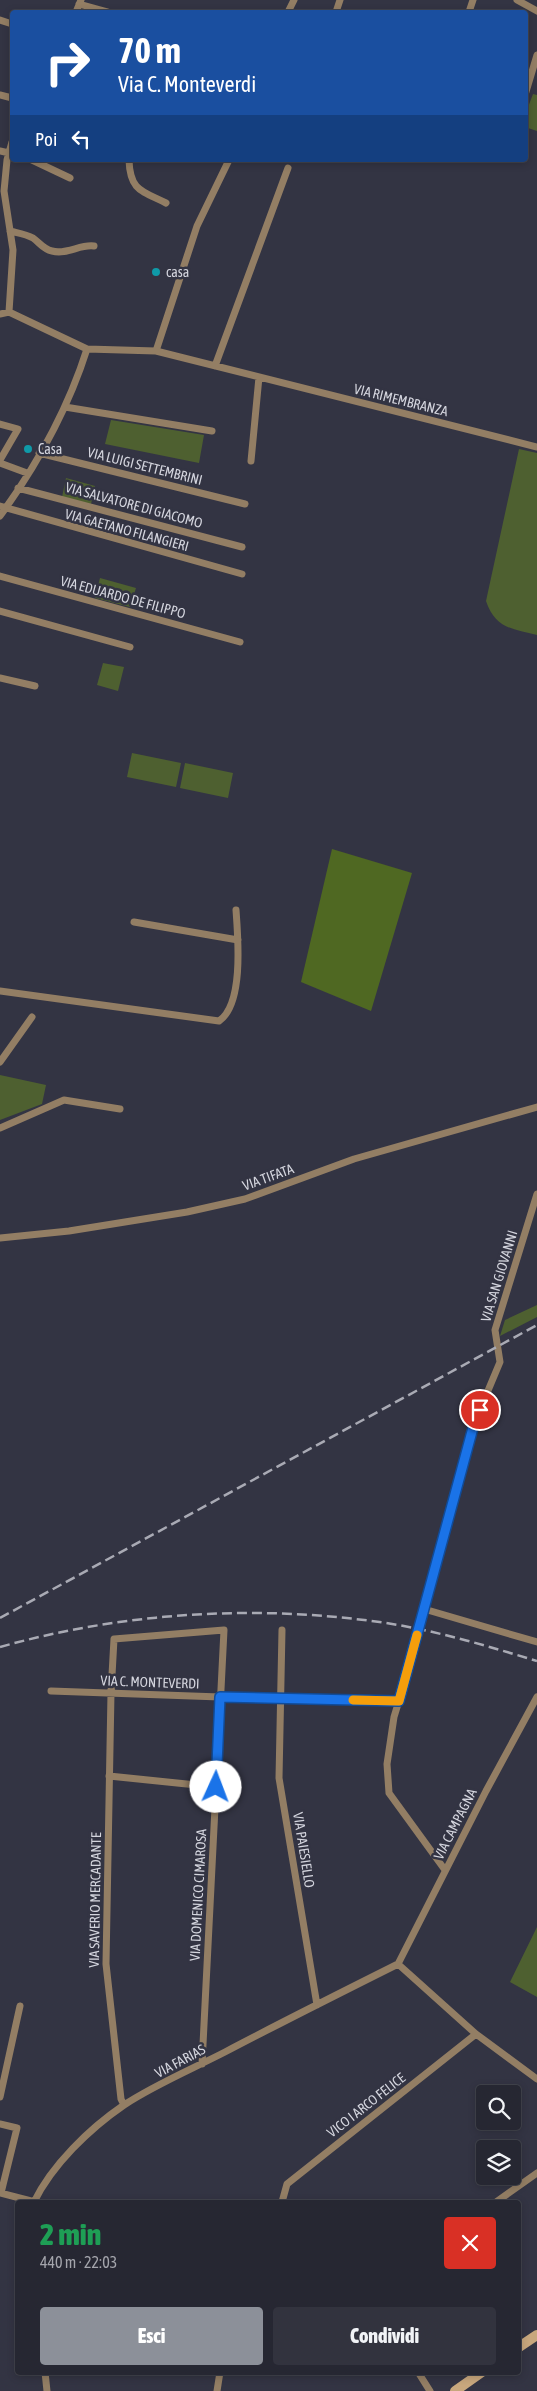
<!DOCTYPE html>
<html lang="it">
<meta charset="utf-8">
<style>
body{margin:0;font-family:"Asap Condensed",sans-serif;background:#32333e;color:#f1f3f6;height:100vh;display:flex;flex-direction:column;font-size:19px;white-space:nowrap}
*{box-sizing:border-box;margin:0}
p{font-size:16px;color:#a4a5ac}
.icon{flex:none;width:28px;height:28px;fill:none;stroke:currentColor;stroke-width:2;stroke-linecap:round;stroke-linejoin:round}
.map{position:relative;flex:1;overflow:hidden}
.sheet{position:absolute;left:15px;top:2200px;width:506px;height:175px;display:flex;flex-direction:column;background:#262732;border-radius:5px;box-shadow:0 2px 8px #0003,0 0 0 1px #42444d}
.sheet>*{flex:none}
.guide{position:absolute;left:10px;top:10px;width:518px;height:152px;border-radius:5px;box-shadow:0 2px 8px #0003,0 0 0 1px #42444d;background:#1a4fa0;color:#fff;overflow:hidden}
.tools{position:absolute;left:476px;top:2085px;display:grid;gap:10px}
.tools a{display:grid;place-items:center;width:45px;height:45px;border-radius:5px;background:#262732;box-shadow:0 2px 8px #0003,0 0 0 1px #42444d;font-size:25px}
.pin{position:absolute;display:grid;place-items:center;width:42px;height:42px;color:#fff;margin:-21px;border:2px solid #fff;border-radius:50%;box-shadow:0 1px 5px #0007}
.me{position:absolute;width:55px;margin:-28px;rotate:2deg;stroke-linejoin:round;filter:drop-shadow(0 0 4px #0008)}
.turn{display:flex;align-items:center;gap:18px;height:105px;padding:0 25px;font-size:22px}
.turn .icon{width:65px;height:65px;stroke-width:2.5}
.turn b{display:block;font-size:35px;line-height:42px}
.then{display:flex;align-items:center;height:48px;padding:0 25px;background:#0003;gap:10px;font-size:19px}
.round{display:grid;place-items:center;flex:none;width:52px;height:52px;border-radius:5px;background:#32333e}
.headline{display:flex;align-items:center;justify-content:space-between;height:85px;padding:0 25px}
h1{font-size:30px;font-weight:800;line-height:38px;color:#1e9e55}
.button{display:flex;gap:10px;margin-top:auto;padding:10px 25px}
.button a{flex:1;height:58px;border-radius:5px;background:#8c9099;color:#fff;font-size:20px;font-weight:800;line-height:58px;text-align:center}
.button a+a{background:#32333e;color:#f1f3f6}
.map>svg:first-child{display:block}
.green{fill:#4e6030}
.forest{fill:#4f6822}
.lines{fill:none;stroke-linecap:round;stroke-linejoin:round}
.street{stroke:#937e64;stroke-width:7}
.secondary{stroke:#c8a77d;stroke-width:10}
.rail{stroke:#a9aab4;stroke-width:2.5;stroke-dasharray:10 5;stroke-linecap:butt}
.route-casing{stroke:#114b97;stroke-width:12}
.route{stroke:#1a73e8;stroke-width:9}
.slow{stroke:#f59e0b;stroke-width:9}
.culture-dot{fill:#0f9aa8;stroke:#333443;stroke-width:2}
.labels{text-anchor:middle;dominant-baseline:central;stroke-width:5;stroke-linejoin:round;paint-order:stroke}
.poi-label{font-size:14px;fill:#d4d5de;stroke:#333443;text-anchor:start}
.street-label{font-size:14px;fill:#d4d5de;stroke:#333443}
</style>
<div class="map">
<svg width="537" height="2391" viewBox="0 0 537 2391">
<rect width="100%" height="100%" fill="#333443"/>
<path class="green" d="M 533,94 L 537,95 L 537,131 L 525,127 L 525,115 Z
M 111,420 L 204,435 L 199,463 L 105,444 Z
M 519,449 L 537,453 L 537,635 C 512,629 495,628 486,601 Z
M 66,478 L 95,486 L 91,504 L 62,497 Z
M 100,578 L 136,588 L 130,607 L 95,598 Z
M 103,663 L 124,667 L 118,691 L 97,685 Z
M 132,753 L 181,763 L 176,787 L 127,777 Z
M 185,763 L 233,773 L 228,798 L 180,788 Z
M 0,1075 L 46,1085 L 42,1104 L 0,1120 Z
M 537,1305 L 537,1317 L 500,1336 L 505,1320 Z
M 537,1927 L 537,1997 L 510,1982 Z"/>
<path class="forest" d="M 332,849 L 412,873 L 371,1011 L 301,982 Z"/>
<g class="lines">
<path class="street" d="M 517,0 L 537,11
M 79,4 L 108,12
M 76,12 L 81,0
M 288,12 L 294,0
M 336,12 L 340,0
M 469,12 L 473,0
M 0,20 L 12,24
M 0,95 L 12,98
M 525,95 L 537,55
M 0,151 L 9,153
M 32,160 L 70,178
M 129,160 C 130,191 142,191 166,203
M 10,231 C 18,233 26,234 33,238 C 40,243 43,249 52,251 C 67,255 80,244 94,246
M 9,312 L 13,250 L 4,191 L 7,160 L 12,142
M 0,314 L 9,312 L 87,349 L 156,351 L 537,447
M 156,351 L 197,226 L 229,160
M 215,366 L 288,168
M 65,407 L 212,431
M 0,424 L 18,429 L 0,460
M 39,453 L 245,504
M 251,461 L 259,377
M 0,463 L 27,473
M 18,488 L 242,547
M 0,506 L 242,574
M 0,516 C 37,465 68,409 87,349
M 0,576 L 240,642
M 0,611 L 130,647
M 0,678 L 35,686
M 134,922 L 238,940
M 0,991 L 219,1021 C 244,1004 238,938 236,910
M 0,1062 L 32,1017
M 0,1128 L 64,1100 L 120,1109
M 0,1238 L 69,1231 L 187,1212 L 245,1199 L 354,1159 L 537,1107
M 424,1609 L 537,1642
M 282,1630 L 279,1778 L 317,2005
M 51,1691 L 220,1697 L 399,1701
M 109,1776 L 216,1787
M 445,1870 L 389,1793 L 387,1764 L 394,1717 L 408,1671 L 441,1541 L 474,1424 L 500,1362 L 495,1330 L 537,1194
M 398,1964 L 486,1791 L 537,1697
M 398,1964 L 476,2034 L 537,2079
M 0,2097 L 20,2006
M 124,2105 L 121,2099 L 106,1964 L 111,1693 L 114,1639 L 224,1630 L 202,2064
M 0,2124 L 17,2128 L 1,2193
M 0,2193 L 35,2202
M 34,2202 C 52,2165 89,2129 124,2105 C 154,2085 192,2069 225,2052 C 282,2022 340,1993 398,1964
M 282,2202 L 287,2184 L 476,2034
M 496,2202 L 537,2173
M 45,2372 L 47,2391
M 418,2372 L 430,2391
M 217,2391 L 220,2372"/>
<path class="secondary" d="M 519,2347 L 537,2335
M 455,2391 L 482,2372"/>
<path class="rail" d="M 0,1618 L 537,1325
M 0,1647 C 125,1612 258,1604 386,1623 C 438,1631 487,1646 537,1661"/>
</g>
<g class="lines">
<g class="route-casing">
<path id="route" d="M 216,1787 L 220,1697 L 399,1701 L 474,1424 L 480,1410"/>
</g>
<use href="#route" class="route"/>
<path class="slow" d="M 353,1700 L 399,1701 L 417,1635"/>
</g>
<g class="culture-dot">
<circle cx="156" cy="272" r="5"/>
<circle cx="28" cy="449" r="5"/>
</g>
<g class="labels">
<g class="poi-label">
<text x="166" y="272">casa</text>
<text x="38" y="449">Casa</text>
</g>
<g class="street-label">
<text transform="translate(401 400) rotate(14)">VIA RIMEMBRANZA</text>
<text transform="translate(145 466) rotate(14)">VIA LUIGI SETTEMBRINI</text>
<text transform="translate(134 505) rotate(15)">VIA SALVATORE DI GIACOMO</text>
<text transform="translate(127 530) rotate(15)">VIA GAETANO FILANGIERI</text>
<text transform="translate(123 597) rotate(15)">VIA EDUARDO DE FILIPPO</text>
<text transform="translate(268 1177) rotate(-20)">VIA TIFATA</text>
<text transform="translate(499 1276) rotate(-73)">VIA SAN GIOVANNI</text>
<text transform="translate(150 1682) rotate(2)">VIA C. MONTEVERDI</text>
<text transform="translate(455 1824) rotate(-63)">VIA CAMPAGNA</text>
<text transform="translate(304 1850) rotate(81)">VIA PAIESIELLO</text>
<text transform="translate(198 1895) rotate(-87)">VIA DOMENICO CIMAROSA</text>
<text transform="translate(95 1900) rotate(-89)">VIA SAVERIO MERCADANTE</text>
<text transform="translate(180 2061) rotate(-28)">VIA FARIAS</text>
<text transform="translate(366 2105) rotate(-38)">VICO I ARCO FELICE</text>
</g>
</g>
</svg>
<div class="tools">
<a><svg class="icon" aria-label="search" viewBox="0 0 24 24"><circle cx="10" cy="10" r="6"/><path d="M15 15l6 6"/></svg></a>
<a><svg class="icon" aria-label="layers" viewBox="0 0 24 24"><path d="M12 4l9 5-9 5-9-5zM3 14l9 5 9-5"/></svg></a>
</div>
<div class="pin" style="left:480px;top:1410px;background:#d93025"><svg class="icon" aria-label="arrive" viewBox="0 0 24 24"><path d="M6 21V4h12l-3 4 3 4H6"/></svg></div>
<svg class="me" style="left:216px;top:1787px" viewBox="-20 -20 40 40"><circle r="19" fill="#fff"/><path d="M0-13L10 11 0 6-10 11z" fill="#1a73e8"/></svg>
<div class="guide">
<div class="turn"><svg class="icon" aria-label="right" viewBox="0 0 24 24"><path d="M7 20v-9h11M14 6l5 5-5 5"/></svg><div><b>70 m</b>Via C. Monteverdi</div></div>
<div class="then">Poi<svg class="icon" aria-label="left" viewBox="0 0 24 24"><path d="M17 20v-9H6M10 6l-5 5 5 5"/></svg></div>
</div>
<section class="sheet">
<div class="headline"><div><h1>2 min</h1><p>440 m · 22:03</p></div><a class="round" style="background:#d93025;color:#fff"><svg class="icon" aria-label="close" viewBox="0 0 24 24"><path d="M6 6l12 12M18 6L6 18"/></svg></a></div>
<div class="button"><a>Esci</a><a>Condividi</a></div>
</section>
</div>
